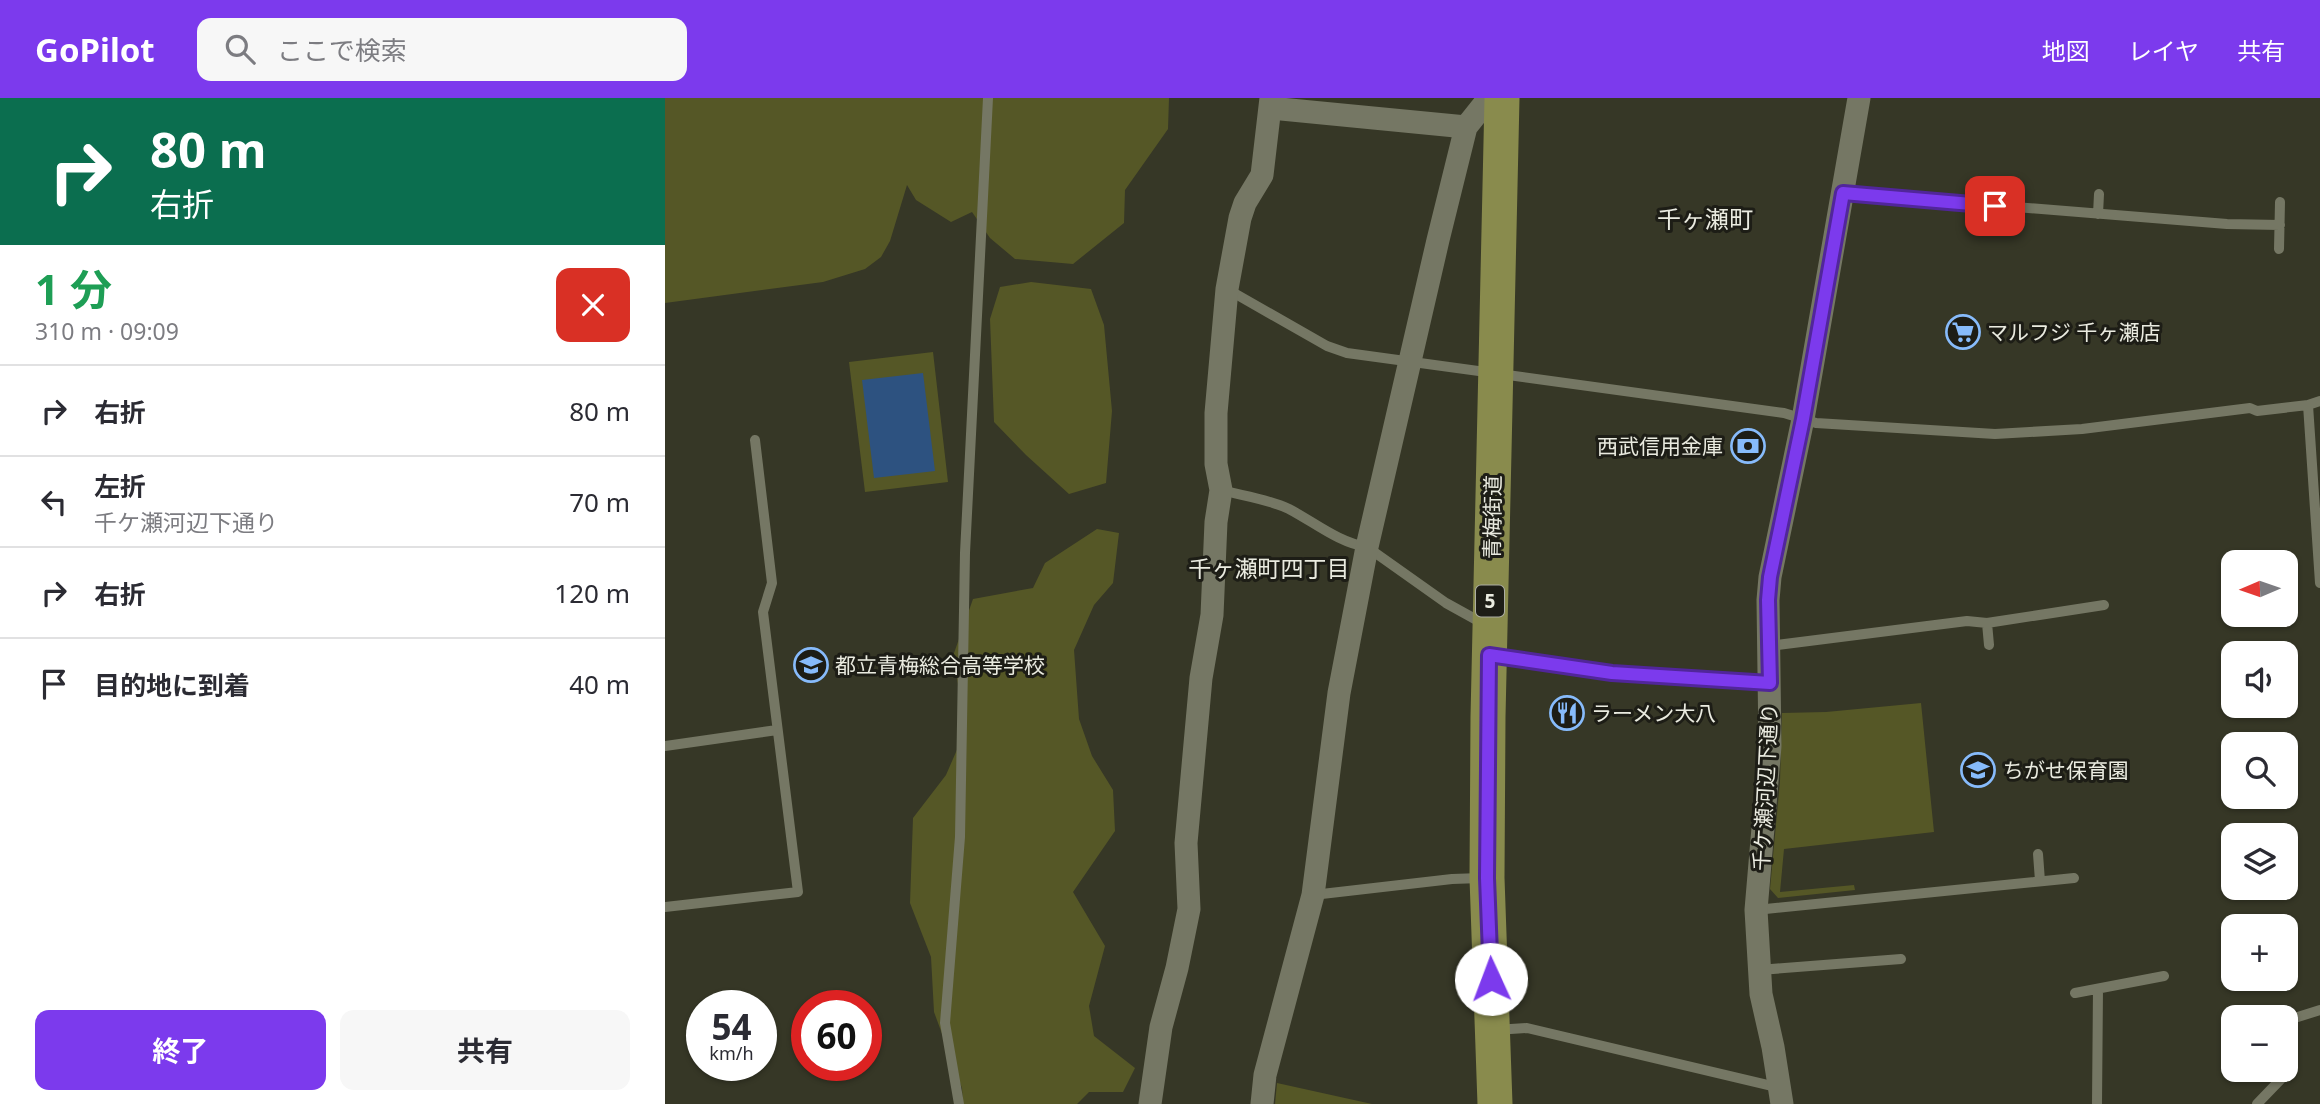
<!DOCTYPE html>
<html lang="ja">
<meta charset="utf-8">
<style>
body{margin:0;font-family:"Noto Sans","Noto Sans JP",sans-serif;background:#f7f7f7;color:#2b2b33;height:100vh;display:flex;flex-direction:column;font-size:26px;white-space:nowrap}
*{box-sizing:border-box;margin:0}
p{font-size:23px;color:#7c7c81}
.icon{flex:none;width:38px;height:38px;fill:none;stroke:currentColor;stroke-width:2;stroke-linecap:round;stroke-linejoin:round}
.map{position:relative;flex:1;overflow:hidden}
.sheet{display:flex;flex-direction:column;background:#fff;width:665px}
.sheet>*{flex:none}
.top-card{background:#0b6e4f;color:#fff;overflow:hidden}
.needle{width:46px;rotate:268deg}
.buttons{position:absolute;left:1556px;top:452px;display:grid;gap:14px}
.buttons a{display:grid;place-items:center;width:77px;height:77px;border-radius:14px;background:#fff;box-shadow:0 2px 5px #0004;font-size:35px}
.speed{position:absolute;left:21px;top:892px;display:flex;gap:14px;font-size:35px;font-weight:700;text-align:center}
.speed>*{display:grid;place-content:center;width:91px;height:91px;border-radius:50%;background:#fff;box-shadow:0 2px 5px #0004;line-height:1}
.speed small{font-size:18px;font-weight:400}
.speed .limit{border:10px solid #d22;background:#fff;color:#111}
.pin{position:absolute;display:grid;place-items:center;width:60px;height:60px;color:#fff;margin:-30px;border-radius:14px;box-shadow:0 4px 10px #0006}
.me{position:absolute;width:77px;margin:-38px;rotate:358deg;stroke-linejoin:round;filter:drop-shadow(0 0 5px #0008)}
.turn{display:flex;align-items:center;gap:24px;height:147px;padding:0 35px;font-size:32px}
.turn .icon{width:91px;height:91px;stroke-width:2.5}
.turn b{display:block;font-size:49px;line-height:60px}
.round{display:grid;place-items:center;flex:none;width:74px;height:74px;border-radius:14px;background:#f7f7f7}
.head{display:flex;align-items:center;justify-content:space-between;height:119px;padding:0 35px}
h1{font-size:42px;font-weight:700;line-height:52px;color:#1e9e55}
.button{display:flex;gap:14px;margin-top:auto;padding:14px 35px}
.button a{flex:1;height:80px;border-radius:14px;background:#7c3aed;color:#fff;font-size:28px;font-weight:700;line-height:80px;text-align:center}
.button a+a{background:#f7f7f7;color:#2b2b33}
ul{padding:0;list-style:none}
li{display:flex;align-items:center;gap:21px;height:91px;padding:0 35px;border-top:2px solid #e1e1e2}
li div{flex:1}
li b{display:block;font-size:26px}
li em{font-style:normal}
header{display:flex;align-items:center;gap:42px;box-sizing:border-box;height:98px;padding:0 35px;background:#7c3aed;color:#fff}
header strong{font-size:33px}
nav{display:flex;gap:38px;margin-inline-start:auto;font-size:24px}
.search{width:490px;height:63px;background:#f7f7f7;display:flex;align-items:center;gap:18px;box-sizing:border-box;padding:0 24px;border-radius:14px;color:#7c7c81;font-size:26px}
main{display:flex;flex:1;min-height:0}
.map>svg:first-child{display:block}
.green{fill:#555726}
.water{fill:#2d5280}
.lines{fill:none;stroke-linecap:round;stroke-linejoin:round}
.lane{stroke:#757764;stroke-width:10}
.street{stroke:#757764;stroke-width:23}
.primary{stroke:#898b4d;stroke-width:35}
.route-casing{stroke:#51269a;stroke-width:18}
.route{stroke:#7c3aed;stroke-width:12}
.labels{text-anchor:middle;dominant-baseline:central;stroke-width:6;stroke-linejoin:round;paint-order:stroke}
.shield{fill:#1d1d16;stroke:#acada3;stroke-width:2}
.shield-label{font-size:19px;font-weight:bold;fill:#eaebe0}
.poi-label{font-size:21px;fill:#eaebe0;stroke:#1d1d16;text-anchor:start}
.street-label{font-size:21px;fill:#eaebe0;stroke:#1d1d16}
.neighbourhood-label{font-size:23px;fill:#eaebe0;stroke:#1d1d16}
.quarter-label{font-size:24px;fill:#eaebe0;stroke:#1d1d16}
</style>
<header>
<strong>GoPilot</strong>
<div class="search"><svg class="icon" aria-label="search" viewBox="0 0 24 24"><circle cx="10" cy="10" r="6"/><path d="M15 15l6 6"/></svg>ここで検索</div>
<nav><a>地図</a><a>レイヤ</a><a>共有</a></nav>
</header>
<main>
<section class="sheet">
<div class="top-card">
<div class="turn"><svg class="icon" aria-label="right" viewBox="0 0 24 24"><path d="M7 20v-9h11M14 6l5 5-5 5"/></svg><div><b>80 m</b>右折</div></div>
</div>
<div class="head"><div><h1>1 分</h1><p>310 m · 09:09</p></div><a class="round" style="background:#d93025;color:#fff"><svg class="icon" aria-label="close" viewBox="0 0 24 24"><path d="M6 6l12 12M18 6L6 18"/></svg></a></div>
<ul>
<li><svg class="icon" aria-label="right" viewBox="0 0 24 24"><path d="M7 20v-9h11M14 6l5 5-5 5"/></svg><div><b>右折</b></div><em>80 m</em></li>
<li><svg class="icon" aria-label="left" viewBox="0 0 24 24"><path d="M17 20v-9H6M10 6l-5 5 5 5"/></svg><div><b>左折</b><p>千ケ瀬河辺下通り</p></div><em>70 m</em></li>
<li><svg class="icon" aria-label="right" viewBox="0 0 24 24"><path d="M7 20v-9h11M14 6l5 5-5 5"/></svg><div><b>右折</b></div><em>120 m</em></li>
<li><svg class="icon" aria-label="arrive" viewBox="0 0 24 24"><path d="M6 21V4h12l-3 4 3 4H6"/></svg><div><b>目的地に到着</b></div><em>40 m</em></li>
</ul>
<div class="button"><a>終了</a><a>共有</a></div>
</section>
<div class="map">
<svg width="1655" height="1006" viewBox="0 0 1655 1006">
<rect width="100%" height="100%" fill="#363726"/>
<path class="green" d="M 0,0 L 504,0 L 503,31 L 460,92 L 459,125 L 408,166 L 350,161 L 325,140 L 307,114 L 286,124 L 251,102 L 242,87 L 225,143 L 216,159 L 200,171 L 158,184 L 0,205 Z
M 366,184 L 426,191 L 439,227 L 447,313 L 441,385 L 404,396 L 361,357 L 329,324 L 325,221 L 335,189 Z
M 268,254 L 283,384 L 200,394 L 184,264 Z
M 432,431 L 454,435 L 448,485 L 429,507 L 409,552 L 414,621 L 427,658 L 448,692 L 450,733 L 408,794 L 440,848 L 424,908 L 429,938 L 470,970 L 458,994 L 424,994 L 412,1006 L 298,1006 L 297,990 L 269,914 L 266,859 L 245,805 L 248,720 L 281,677 L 301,631 L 288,558 L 308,501 L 368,490 L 380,465 Z
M 1256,605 L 1269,734 L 1119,751 L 1115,794 L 1189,787 L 1190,792 L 1113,800 L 1105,791 L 1115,683 L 1117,615 L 1161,614 Z
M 612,985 L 707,1006 L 610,1006 Z"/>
<path class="water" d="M 258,275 L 270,373 L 209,380 L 197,282 Z"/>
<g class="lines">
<path class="lane" d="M 1178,95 L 1562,126 L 1615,127
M 1433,116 L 1434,96
M 1614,151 L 1615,104
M 562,191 L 662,248 L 682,255 L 1119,315 L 1151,325 L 1330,336 L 1417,331 L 1585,310 L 1592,313 L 1643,307 L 1655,303
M 1643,307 L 1655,485
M 556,392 C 579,398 603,401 624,411 C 649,424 674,445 702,449 L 781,505 L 819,526
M 1322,525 L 1324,547
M 1104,548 L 1302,523 L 1322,525 L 1439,507
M 829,558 L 947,575 L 1105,585
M 0,648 L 112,632
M 1373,756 L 1375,783
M 648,797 L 787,781 L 816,780
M 0,809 L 133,794 L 98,514 L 107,485 L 90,342
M 1091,812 L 1409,780
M 1094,872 L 1236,861
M 1410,895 L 1499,878
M 1620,923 L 1655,912
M 830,932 L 862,930 L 1115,990
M 294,1006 L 280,925 L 295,739 L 300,455 L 323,0
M 1432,1006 L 1433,891
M 1592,1006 L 1616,981 L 1616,971"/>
<path class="street" d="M 605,10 L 801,29
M 485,1006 L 496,929 L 512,870 L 524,811 L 521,745 L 536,580 L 547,517 L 551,424 L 556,392 L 551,366 L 551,315 L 562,191 L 575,120 L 580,105 L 597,77 L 606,0
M 597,1006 L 600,977 L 648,797 L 674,595 L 702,449 L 773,142 L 801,29 L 824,0
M 1117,1006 L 1108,949 L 1096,896 L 1091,812 L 1105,648 L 1103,502 L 1105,479 L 1138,321 L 1194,0"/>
<path class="primary" d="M 830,1006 L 822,780 L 823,619 L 837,0"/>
</g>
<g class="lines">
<g class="route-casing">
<path id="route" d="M 826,881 L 822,780 L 824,557 L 947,575 L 1105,585 L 1103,502 L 1105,479 L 1138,321 L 1178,95 L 1330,108"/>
</g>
<use href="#route" class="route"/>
</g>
<defs>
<g id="supermarket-ring" transform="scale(1.75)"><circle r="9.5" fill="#1d1d16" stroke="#87bbfb" stroke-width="1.5"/><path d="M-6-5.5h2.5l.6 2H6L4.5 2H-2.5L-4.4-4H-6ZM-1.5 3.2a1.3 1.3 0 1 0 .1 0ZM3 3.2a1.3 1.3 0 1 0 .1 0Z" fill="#87bbfb"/></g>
<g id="bank-ring" transform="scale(1.75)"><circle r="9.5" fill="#1d1d16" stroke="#87bbfb" stroke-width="1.5"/><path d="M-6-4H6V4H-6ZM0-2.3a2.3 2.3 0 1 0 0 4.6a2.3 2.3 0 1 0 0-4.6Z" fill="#87bbfb"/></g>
<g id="school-ring" transform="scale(1.75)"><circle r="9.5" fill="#1d1d16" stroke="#87bbfb" stroke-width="1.5"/><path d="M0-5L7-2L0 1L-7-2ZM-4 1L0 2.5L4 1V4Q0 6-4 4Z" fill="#87bbfb"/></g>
<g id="restaurant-ring" transform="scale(1.75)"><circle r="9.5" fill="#1d1d16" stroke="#87bbfb" stroke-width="1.5"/><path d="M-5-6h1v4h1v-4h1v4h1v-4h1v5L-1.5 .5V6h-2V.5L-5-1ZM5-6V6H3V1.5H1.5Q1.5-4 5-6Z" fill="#87bbfb"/></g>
</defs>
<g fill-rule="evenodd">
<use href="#supermarket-ring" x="1298" y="234"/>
<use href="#bank-ring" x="1083" y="348"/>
<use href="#school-ring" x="146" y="567"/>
<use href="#restaurant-ring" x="902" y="615"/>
<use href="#school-ring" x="1313" y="672"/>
</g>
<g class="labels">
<rect class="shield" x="811" y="487.5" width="28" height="31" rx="5"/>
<g class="shield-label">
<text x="825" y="503">5</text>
</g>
<g class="poi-label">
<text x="1322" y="234">マルフジ 千ヶ瀬店</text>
<text x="1058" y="348" text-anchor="end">西武信用金庫</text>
<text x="170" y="567">都立青梅総合高等学校</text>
<text x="926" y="615">ラーメン大八</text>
<text x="1338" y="672">ちがせ保育園</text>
</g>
<g class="street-label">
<text transform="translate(827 419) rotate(-89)">青梅街道</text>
<text transform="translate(1100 689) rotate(-87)">千ケ瀬河辺下通り</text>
</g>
<g class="neighbourhood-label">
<text x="604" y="470">千ヶ瀬町四丁目</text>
</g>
<g class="quarter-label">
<text x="1040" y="120">千ヶ瀬町</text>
</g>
</g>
</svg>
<div class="buttons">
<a><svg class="needle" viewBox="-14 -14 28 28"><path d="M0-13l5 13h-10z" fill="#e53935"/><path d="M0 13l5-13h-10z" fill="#7c7c81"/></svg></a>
<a><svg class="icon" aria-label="sound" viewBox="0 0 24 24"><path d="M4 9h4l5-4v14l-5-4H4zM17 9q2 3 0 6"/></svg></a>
<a><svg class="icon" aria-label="search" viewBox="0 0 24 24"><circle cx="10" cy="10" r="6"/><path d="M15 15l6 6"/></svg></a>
<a><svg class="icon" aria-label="layers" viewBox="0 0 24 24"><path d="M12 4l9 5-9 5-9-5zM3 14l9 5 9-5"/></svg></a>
<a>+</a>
<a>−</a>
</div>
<div class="speed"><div>54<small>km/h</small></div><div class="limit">60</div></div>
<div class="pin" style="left:1330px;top:108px;background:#d93025"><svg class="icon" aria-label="arrive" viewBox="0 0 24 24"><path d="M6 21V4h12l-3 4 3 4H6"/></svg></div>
<svg class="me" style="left:826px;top:881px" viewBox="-20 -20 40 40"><circle r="19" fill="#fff"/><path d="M0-13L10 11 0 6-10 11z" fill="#7c3aed"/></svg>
</div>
</main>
